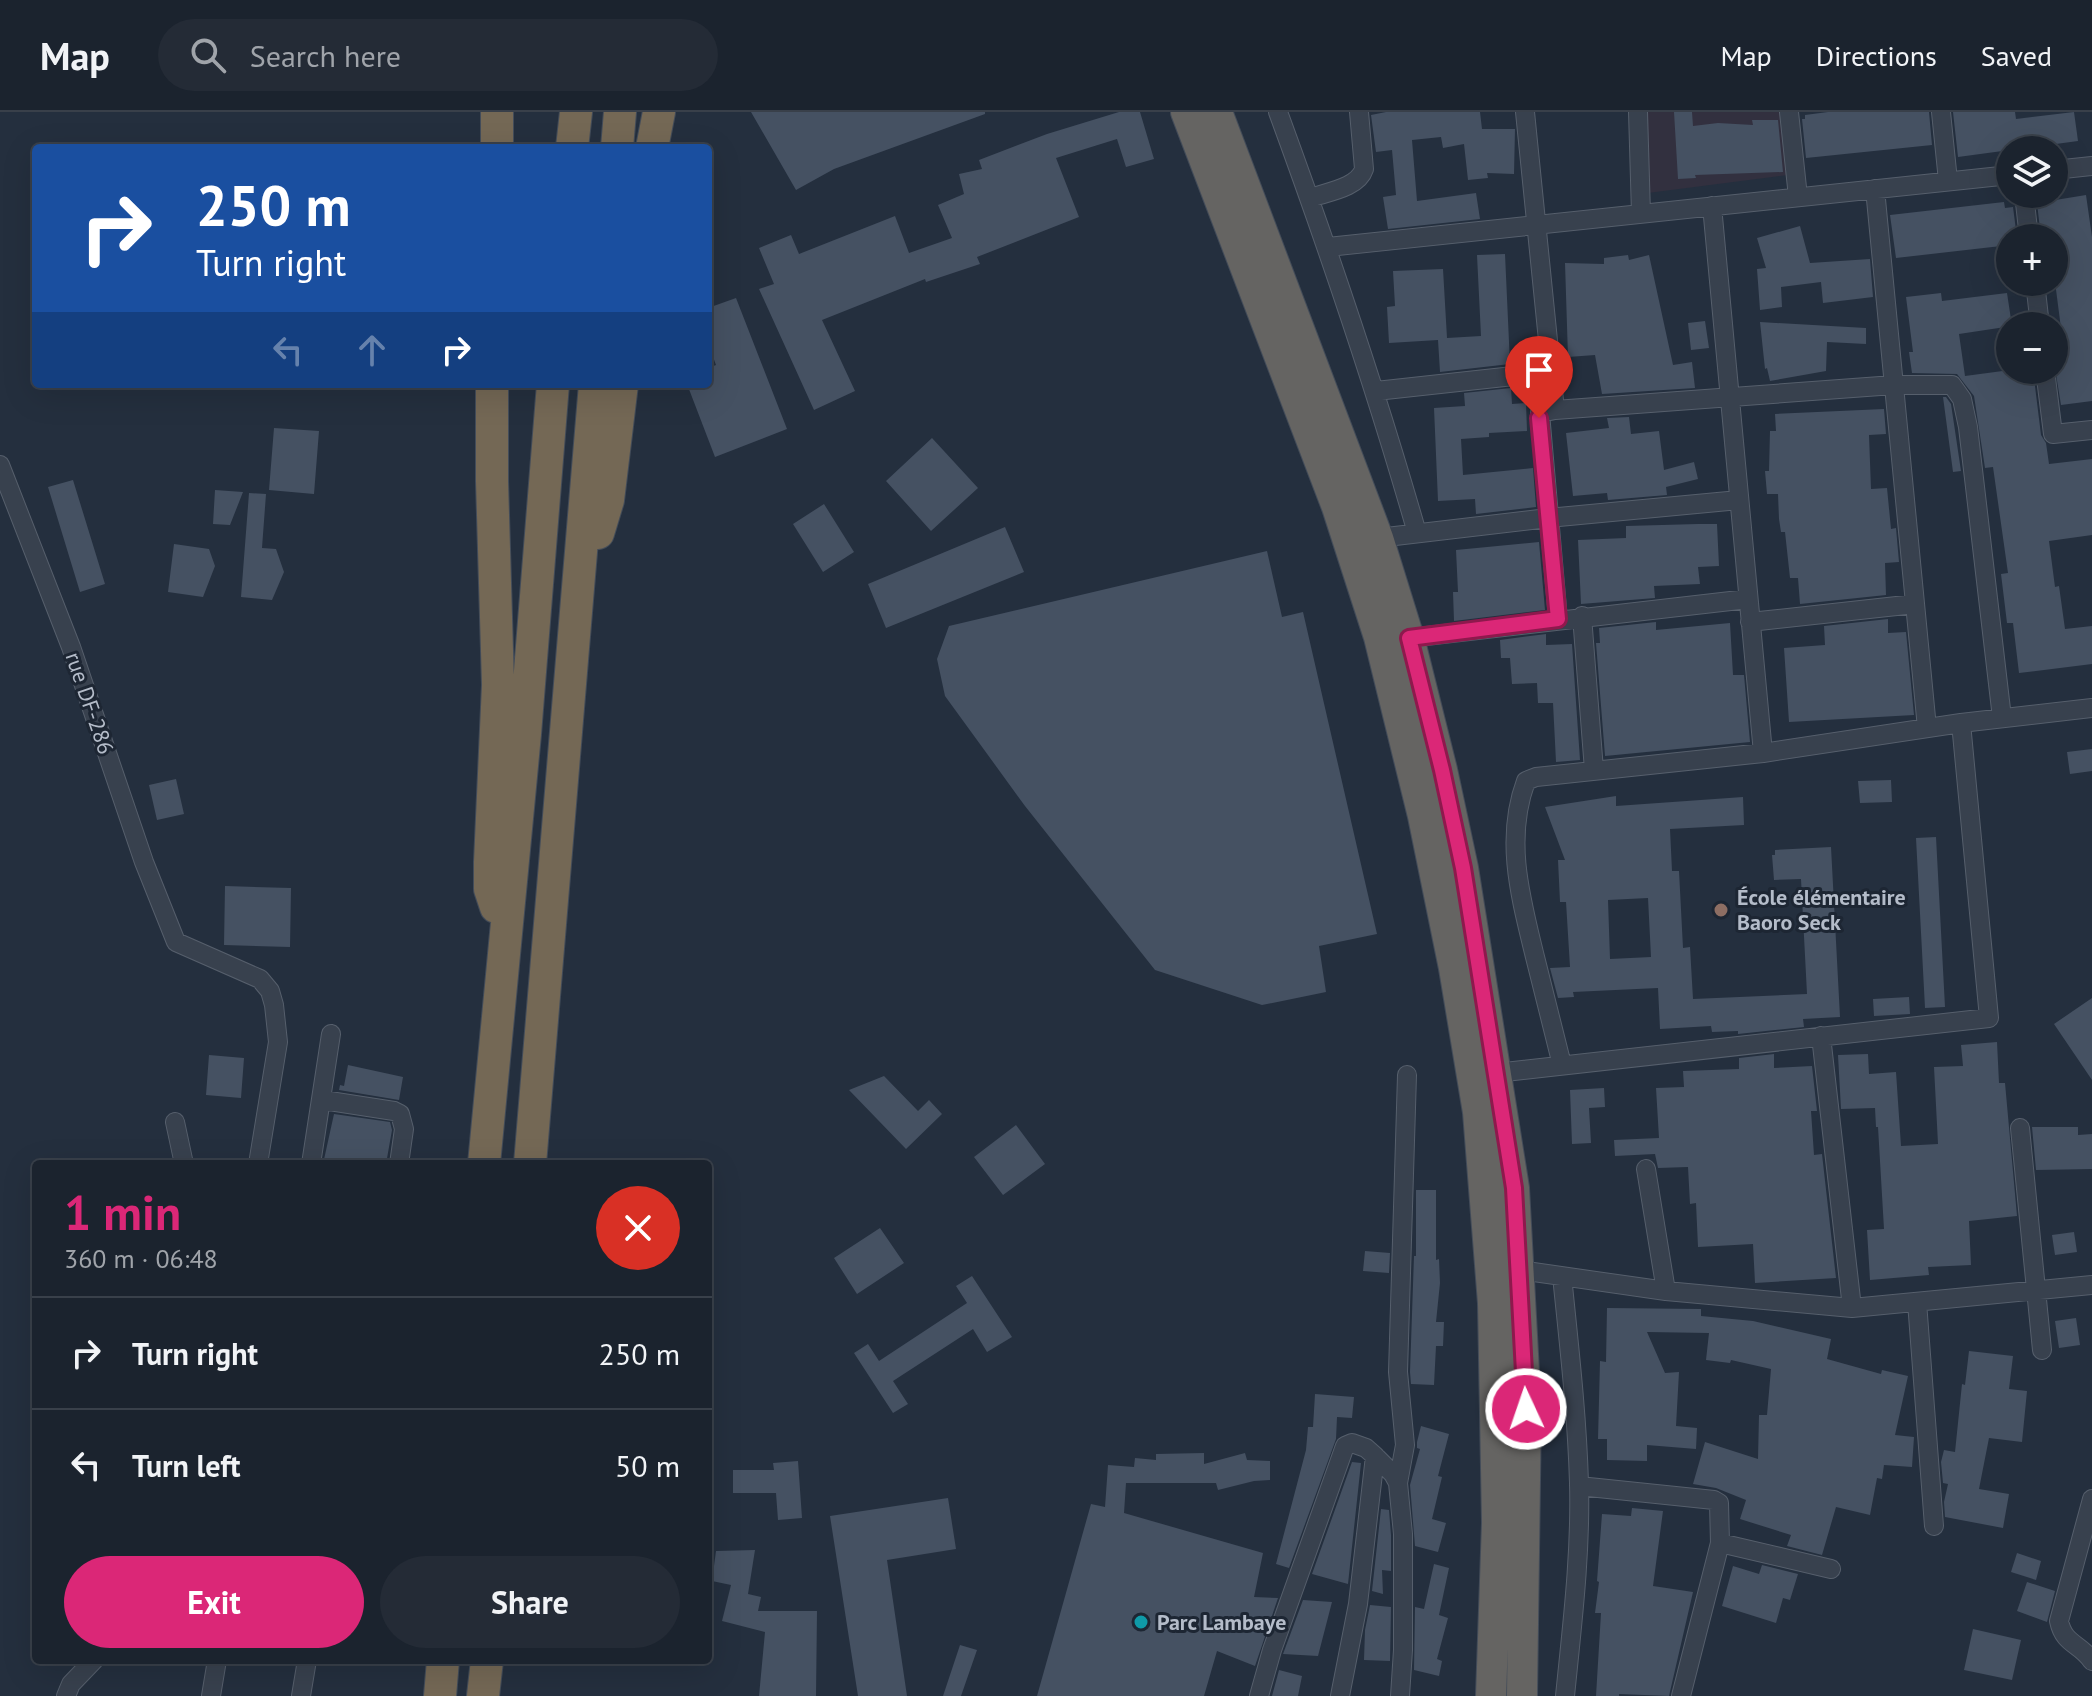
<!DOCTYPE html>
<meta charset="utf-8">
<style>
body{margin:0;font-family:"PT Sans",sans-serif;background:#242b36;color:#f1f3f6;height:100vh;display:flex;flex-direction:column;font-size:30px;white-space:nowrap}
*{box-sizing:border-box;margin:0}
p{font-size:26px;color:#a0a4aa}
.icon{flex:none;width:44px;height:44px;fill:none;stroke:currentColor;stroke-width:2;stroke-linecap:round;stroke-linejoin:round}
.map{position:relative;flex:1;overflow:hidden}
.drawer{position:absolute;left:32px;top:1048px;width:680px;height:504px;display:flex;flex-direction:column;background:#1b232e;border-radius:8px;box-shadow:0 8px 32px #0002,0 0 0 2px #39404a}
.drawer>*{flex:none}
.hud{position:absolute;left:32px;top:32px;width:680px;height:244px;border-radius:8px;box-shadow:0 8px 32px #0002,0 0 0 2px #39404a;background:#1a4fa0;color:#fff;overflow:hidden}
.controls{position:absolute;left:1996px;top:24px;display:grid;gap:16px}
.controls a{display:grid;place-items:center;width:72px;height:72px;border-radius:50%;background:#1b232e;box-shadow:0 8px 32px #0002,0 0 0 2px #39404a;font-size:40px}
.pin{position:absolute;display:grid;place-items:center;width:68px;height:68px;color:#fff;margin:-82px -34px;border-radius:50% 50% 50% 0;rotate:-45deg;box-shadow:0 0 8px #0007}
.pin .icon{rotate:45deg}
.me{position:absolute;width:88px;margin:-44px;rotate:357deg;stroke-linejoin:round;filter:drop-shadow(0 0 6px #0008)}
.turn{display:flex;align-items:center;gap:28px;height:168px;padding:0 32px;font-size:36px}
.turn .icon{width:104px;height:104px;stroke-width:2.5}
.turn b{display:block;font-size:56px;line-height:68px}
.lanes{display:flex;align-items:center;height:76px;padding:0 32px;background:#0003;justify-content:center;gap:40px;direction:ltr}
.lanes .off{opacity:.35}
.round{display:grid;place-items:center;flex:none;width:84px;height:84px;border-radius:42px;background:#242b36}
.summary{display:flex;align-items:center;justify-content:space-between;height:136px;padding:0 32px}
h1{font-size:48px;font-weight:600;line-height:60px;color:#db2777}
.button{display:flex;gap:16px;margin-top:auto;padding:16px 32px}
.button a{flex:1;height:92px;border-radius:48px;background:#db2777;color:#fff;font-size:32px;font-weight:600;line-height:92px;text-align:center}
.button a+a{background:#242b36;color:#f1f3f6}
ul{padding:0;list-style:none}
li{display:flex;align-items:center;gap:24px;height:112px;padding:0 32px;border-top:2px solid #39404a}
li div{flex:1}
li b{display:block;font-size:30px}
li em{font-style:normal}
header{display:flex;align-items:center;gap:48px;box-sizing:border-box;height:112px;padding:0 40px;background:#1b232e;border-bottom:2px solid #39404a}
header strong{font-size:38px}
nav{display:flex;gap:44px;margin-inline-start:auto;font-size:28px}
.search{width:560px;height:72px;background:#242b36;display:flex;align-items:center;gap:20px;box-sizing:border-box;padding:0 28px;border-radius:44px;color:#a0a4aa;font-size:30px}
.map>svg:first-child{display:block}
.medical{fill:#32303f}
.building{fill:#455162;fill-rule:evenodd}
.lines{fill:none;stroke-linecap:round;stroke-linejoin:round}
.minor-casing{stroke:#565f6c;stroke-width:20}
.trunk-casing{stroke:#434c59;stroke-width:32}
.motorway-casing{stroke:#434c59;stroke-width:34}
.minor{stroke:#38414e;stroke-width:18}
.trunk{stroke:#656462;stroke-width:30}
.motorway{stroke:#746855;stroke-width:32}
.route-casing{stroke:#8e194d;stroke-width:20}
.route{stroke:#db2777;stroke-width:14}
.education-dot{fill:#8d6e63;stroke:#1d2633;stroke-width:3}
.culture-dot{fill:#0f9aa8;stroke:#1d2633;stroke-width:3}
.labels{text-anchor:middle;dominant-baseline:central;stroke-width:6;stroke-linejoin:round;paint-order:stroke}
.street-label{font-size:22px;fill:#b4bcc9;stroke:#1d2633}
.poi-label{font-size:22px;font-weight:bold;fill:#b4bcc9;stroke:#1d2633;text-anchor:start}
</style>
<header>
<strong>Map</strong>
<div class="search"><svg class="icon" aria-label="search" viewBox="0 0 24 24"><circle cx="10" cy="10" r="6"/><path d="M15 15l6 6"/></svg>Search here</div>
<nav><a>Map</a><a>Directions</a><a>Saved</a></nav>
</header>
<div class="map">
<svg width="2092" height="1584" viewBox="0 0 2092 1584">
<rect width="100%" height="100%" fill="#242f3e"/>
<path class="medical" d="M 1637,0 L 1782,0 L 1788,63 L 1640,82 Z"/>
<path class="building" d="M 751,0 L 985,0 L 985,2 L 834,57 L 796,78 Z
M 1119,0 L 1140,0 L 1154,47 L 1126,55 L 1117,27 L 1056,46 L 1079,105 L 977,145 L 980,152 L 926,170 L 925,167 L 822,208 L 855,279 L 814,298 L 759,177 L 774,172 L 759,136 L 791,123 L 799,142 L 895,104 L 909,141 L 952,126 L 938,93 L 964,82 L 959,62 L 982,57 L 979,48 L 1047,22 Z
M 1386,0 L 1480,0 L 1482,17 L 1515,17 L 1514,62 L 1487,61 L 1488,66 L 1468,68 L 1464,32 L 1443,36 L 1441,25 L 1412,28 L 1417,89 L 1476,81 L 1480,107 L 1388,117 L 1383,85 L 1396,83 L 1392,38 L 1376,40 L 1371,3 Z
M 1674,0 L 1692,0 L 1693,14 L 1718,11 L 1753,13 L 1752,8 L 1778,8 L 1783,60 L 1695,63 L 1696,66 L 1678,67 Z
M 1828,0 L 1929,0 L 1932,33 L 1806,46 L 1802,7 L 1805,7 L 1805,3 Z
M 1953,0 L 2015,0 L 2016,7 L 2074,0 L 2078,29 L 1958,45 Z
M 2086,83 L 2092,125 L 2092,289 L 2061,293 L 2054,250 L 2054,233 L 2063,232 L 2054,162 L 2054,126 L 2041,126 L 2037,91 Z
M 2004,90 L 2005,96 L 2013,95 L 2017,126 L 2009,126 L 2010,133 L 1896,146 L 1890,103 Z
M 1800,114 L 1810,151 L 1870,147 L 1873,185 L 1823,191 L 1821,170 L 1781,175 L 1782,195 L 1760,198 L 1757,157 L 1766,156 L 1757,126 Z
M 1505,142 L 1510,252 L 1440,260 L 1438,228 L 1389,231 L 1387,195 L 1395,194 L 1393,159 L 1443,157 L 1447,226 L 1481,224 L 1477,143 Z
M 1628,143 L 1629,148 L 1649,143 L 1673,253 L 1692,250 L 1695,276 L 1602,282 L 1595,243 L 1568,245 L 1565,151 L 1604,152 L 1604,146 Z
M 1941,181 L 1942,189 L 2007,181 L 2012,214 L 1959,222 L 1965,264 L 2010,258 L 2033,258 L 2041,323 L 2046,331 L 2049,352 L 2092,347 L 2092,423 L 2049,429 L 2055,475 L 2059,474 L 2065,517 L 2092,514 L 2092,552 L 2019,561 L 2013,511 L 2007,511 L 2001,462 L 2008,461 L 1993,355 L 1985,356 L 1974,284 L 1957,262 L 1912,261 L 1909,240 L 1913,240 L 1906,185 Z
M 736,186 L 787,317 L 715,345 L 687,272 L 708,272 L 708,256 L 716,253 L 708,231 L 708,196 Z
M 1705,209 L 1709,236 L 1691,238 L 1688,211 Z
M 1760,210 L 1866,216 L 1866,232 L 1827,230 L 1826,259 L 1770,269 L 1767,256 L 1765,257 Z
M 1511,276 L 1512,292 L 1526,291 L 1527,319 L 1489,321 L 1489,325 L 1461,327 L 1463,363 L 1533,356 L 1536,395 L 1476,402 L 1475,387 L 1438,389 L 1434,296 L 1465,294 L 1464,281 Z
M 1943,285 L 1946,285 L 1951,292 L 1961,359 L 1953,360 Z
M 1884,297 L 1886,322 L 1869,323 L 1871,377 L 1887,376 L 1891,417 L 1896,416 L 1899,450 L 1885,451 L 1886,483 L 1800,492 L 1798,466 L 1790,466 L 1785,420 L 1781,420 L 1779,407 L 1778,382 L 1767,382 L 1765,359 L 1769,359 L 1770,319 L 1776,319 L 1775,302 Z
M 1629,305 L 1631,322 L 1659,319 L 1664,358 L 1694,350 L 1698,367 L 1666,375 L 1667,383 L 1608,388 L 1607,381 L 1573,384 L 1566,321 L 1609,316 L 1607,306 Z
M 274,316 L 319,319 L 314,382 L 269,378 Z
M 932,326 L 978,376 L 931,419 L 886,369 Z
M 73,368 L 105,472 L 80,480 L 48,375 Z
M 215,378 L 243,380 L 230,413 L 213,412 Z
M 249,381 L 266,382 L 262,436 L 276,437 L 284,460 L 272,488 L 241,485 Z
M 824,392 L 854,440 L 823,460 L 793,412 Z
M 1698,412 L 1717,412 L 1719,454 L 1698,455 L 1700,472 L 1654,474 L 1655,486 L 1581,492 L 1578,428 L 1626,426 L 1626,414 Z
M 1005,415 L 1024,460 L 886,516 L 868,472 Z
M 1539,430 L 1545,498 L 1454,509 L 1453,480 L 1458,480 L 1456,438 Z
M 174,432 L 209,437 L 215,454 L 203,485 L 168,480 Z
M 1267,439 L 1282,505 L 1303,500 L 1377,822 L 1319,834 L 1326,880 L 1262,893 L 1155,858 L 1025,694 L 945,584 L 937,547 L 949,514 Z
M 1888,507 L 1888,521 L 1906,520 L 1914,603 L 1789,610 L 1784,536 L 1825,533 L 1824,514 Z
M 1656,510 L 1656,518 L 1730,511 L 1733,563 L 1744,563 L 1750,630 L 1605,644 L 1596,531 L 1600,531 L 1599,516 Z
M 1546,522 L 1546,533 L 1572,532 L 1580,648 L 1556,650 L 1553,591 L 1538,591 L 1537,571 L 1512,572 L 1510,546 L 1501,546 L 1500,528 Z
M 2092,637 L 2092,659 L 2070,662 L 2067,640 Z
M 176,667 L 184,702 L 157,708 L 149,673 Z
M 1891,668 L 1892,690 L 1860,691 L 1858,669 Z
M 1616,684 L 1616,694 L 1743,685 L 1744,713 L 1670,717 L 1672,759 L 1679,759 L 1683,836 L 1690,835 L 1693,887 L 1807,882 L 1801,767 L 1774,768 L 1772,743 L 1775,743 L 1775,738 L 1831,735 L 1840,905 L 1803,907 L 1804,915 L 1738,922 L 1738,919 L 1712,920 L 1711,914 L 1660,917 L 1658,876 L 1573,880 L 1574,885 L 1558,886 L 1550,856 L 1570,855 L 1566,790 L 1560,790 L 1558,748 L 1565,748 L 1545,695 ZM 1648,786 L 1651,845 L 1610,847 L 1608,788 Z
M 1936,725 L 1945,895 L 1925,896 L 1916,726 Z
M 225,774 L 291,776 L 290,835 L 224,833 Z
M 1909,885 L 1910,902 L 1874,904 L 1873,887 Z
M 2092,886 L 2092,968 L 2054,912 Z
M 1997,930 L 1999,971 L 2005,971 L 2017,1104 L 1969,1109 L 1971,1153 L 1928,1155 L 1929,1163 L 1870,1168 L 1867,1118 L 1884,1117 L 1878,1015 L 1876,1015 L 1875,996 L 1841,997 L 1838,943 L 1868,942 L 1869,962 L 1896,960 L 1901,1034 L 1938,1032 L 1934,955 L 1963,954 L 1961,933 Z
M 1774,942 L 1774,956 L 1812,954 L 1817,999 L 1811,999 L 1814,1043 L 1822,1042 L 1836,1166 L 1755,1171 L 1753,1132 L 1698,1135 L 1696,1091 L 1690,1092 L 1688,1055 L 1658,1056 L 1655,1042 L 1615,1044 L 1614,1028 L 1659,1026 L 1656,976 L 1684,975 L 1683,959 L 1739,957 L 1739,946 Z
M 209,943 L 244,946 L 241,986 L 206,983 Z
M 348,953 L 403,965 L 399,988 L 339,978 L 340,973 L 344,974 Z
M 884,964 L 918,999 L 929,988 L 942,1002 L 906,1037 L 849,978 Z
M 1604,976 L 1605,995 L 1589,996 L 1591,1031 L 1572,1032 L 1570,978 Z
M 334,1002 L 390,1010 L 392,1018 L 386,1052 L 355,1050 L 355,1052 L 323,1052 Z
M 1016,1013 L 1045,1052 L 1003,1083 L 974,1045 Z
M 2032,1015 L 2078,1015 L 2078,1023 L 2092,1022 L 2092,1057 L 2036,1058 Z
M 1416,1078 L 1436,1078 L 1436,1148 L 1439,1147 L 1440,1171 L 1436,1210 L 1444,1210 L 1443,1234 L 1436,1234 L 1434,1273 L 1411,1272 L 1410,1260 L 1414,1144 L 1416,1144 Z
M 880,1116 L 904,1151 L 857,1182 L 834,1146 Z
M 2074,1120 L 2077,1140 L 2055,1143 L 2052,1123 Z
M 1365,1139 L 1390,1141 L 1389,1161 L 1363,1159 Z
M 972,1164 L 1012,1225 L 987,1240 L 973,1217 L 893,1269 L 908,1292 L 893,1301 L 854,1241 L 868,1232 L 879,1249 L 967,1191 L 956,1174 Z
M 1607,1196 L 1701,1197 L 1701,1204 L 1753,1209 L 1831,1227 L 1827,1247 L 1881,1262 L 1882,1258 L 1908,1264 L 1895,1323 L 1914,1325 L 1912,1355 L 1884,1353 L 1882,1367 L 1877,1366 L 1870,1403 L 1836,1395 L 1822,1443 L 1787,1434 L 1791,1423 L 1740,1407 L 1746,1388 L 1716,1376 L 1693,1372 L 1705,1330 L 1758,1347 L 1759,1303 L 1767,1303 L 1771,1257 L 1731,1248 L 1730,1251 L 1706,1248 L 1709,1221 L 1647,1220 L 1665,1261 L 1679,1260 L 1676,1314 L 1697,1316 L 1696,1337 L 1647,1333 L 1647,1349 L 1607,1348 L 1607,1327 L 1598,1327 L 1600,1249 L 1606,1250 Z
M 2076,1206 L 2080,1233 L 2059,1236 L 2055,1209 Z
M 1969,1239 L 2013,1244 L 2009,1277 L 2027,1279 L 2022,1330 L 1989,1326 L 1979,1377 L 2009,1382 L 2003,1416 L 1945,1405 L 1944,1390 L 1948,1372 L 1943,1371 L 1941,1350 L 1944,1338 L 1955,1340 L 1962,1272 L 1965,1273 Z
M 1315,1282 L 1354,1285 L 1352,1306 L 1337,1305 L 1336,1327 L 1289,1456 L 1276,1452 L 1306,1338 L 1308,1315 L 1313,1315 Z
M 1421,1314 L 1449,1322 L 1438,1364 L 1442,1365 L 1432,1407 L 1446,1411 L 1438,1440 L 1415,1434 L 1410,1373 L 1420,1337 L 1417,1336 L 1417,1330 Z
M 1204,1341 L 1204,1352 L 1245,1341 L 1247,1348 L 1270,1349 L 1270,1368 L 1254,1369 L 1218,1378 L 1216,1371 L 1126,1371 L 1124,1401 L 1263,1441 L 1254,1485 L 1278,1486 L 1255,1554 L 1217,1539 L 1204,1584 L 1037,1584 L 1091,1392 L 1105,1395 L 1108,1353 L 1134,1355 L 1135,1346 L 1156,1348 L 1156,1342 Z
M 798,1349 L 802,1406 L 778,1408 L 776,1381 L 733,1381 L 733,1358 L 774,1358 L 773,1351 Z
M 1352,1350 L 1361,1351 L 1348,1472 L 1312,1462 Z
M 948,1386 L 956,1437 L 887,1448 L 907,1584 L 858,1584 L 830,1404 Z
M 1632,1396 L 1663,1399 L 1653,1474 L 1693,1480 L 1669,1584 L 1619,1582 L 1619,1584 L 1596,1584 L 1601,1501 L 1595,1501 L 1599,1470 L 1597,1469 L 1602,1402 L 1631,1404 Z
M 1381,1397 L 1389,1398 L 1391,1423 L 1391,1459 L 1382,1458 L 1383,1482 L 1372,1479 Z
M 755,1438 L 748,1482 L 761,1485 L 758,1499 L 817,1499 L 816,1584 L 759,1584 L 765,1520 L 722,1509 L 731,1473 L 712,1469 L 716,1439 Z
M 2017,1441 L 2041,1449 L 2036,1468 L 2011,1460 Z
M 1434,1452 L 1449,1456 L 1439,1503 L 1448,1506 L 1437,1547 L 1442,1549 L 1439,1564 L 1414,1558 L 1415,1495 L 1424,1497 Z
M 1762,1453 L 1798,1462 L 1790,1488 L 1783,1486 L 1776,1511 L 1722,1494 L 1733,1454 L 1759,1462 Z
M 2027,1470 L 2055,1479 L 2047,1510 L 2017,1499 Z
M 1303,1488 L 1332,1490 L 1318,1544 L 1283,1542 Z
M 1370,1493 L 1391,1495 L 1390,1549 L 1364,1548 L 1365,1518 Z
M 1973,1517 L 2021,1528 L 2012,1568 L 1964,1558 Z
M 960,1533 L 977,1538 L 961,1584 L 943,1584 Z
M 1279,1558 L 1302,1564 L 1298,1584 L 1272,1584 Z"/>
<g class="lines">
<g class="minor-casing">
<path id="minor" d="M 1278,0 C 1329,139 1376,278 1417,421
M 1525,0 L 1555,298
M 1638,0 L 1641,102
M 1789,0 L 1798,85
M 1941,0 L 1948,69
M 2054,58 L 2092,54
M 1875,77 L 1927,616
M 2024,82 L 2029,126
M 1310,86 C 1327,80 1358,76 1364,57 L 1359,0
M 1712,94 L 1763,641
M 1328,135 L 2010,63
M 2035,170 L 2040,214
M 2045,258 L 2053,322 L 2092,318
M 1376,279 L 1550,260
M 0,353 L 71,535 L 144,750 L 176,830 L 260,867 L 270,879 L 274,893 L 278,930 L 258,1052
M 1378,426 L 1548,406 L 1739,388
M 1582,504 L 1594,658
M 1558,507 L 1540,301 L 1555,298 L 1894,273 L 1952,273 L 1962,287 L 1968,315 L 2002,606
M 1750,510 L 1915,492
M 1409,526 L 1748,487
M 1821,924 L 1852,1196
M 1562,953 C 1553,917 1544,881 1535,845 C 1521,787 1504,728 1526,669 L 1536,665 L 1763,641 L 1961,611 L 2092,596
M 1496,961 L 1989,906 L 1961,611
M 323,988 L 394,999 L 400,1002 L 404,1017 L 399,1052
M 175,1010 L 184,1052
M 2020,1016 L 2042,1238
M 311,1052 L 331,922
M 1646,1057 L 1666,1179
M 1519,1158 L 1666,1179 L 1852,1196 L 2092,1173
M 1562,1164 C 1569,1233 1577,1302 1579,1371 C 1581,1442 1572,1514 1565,1584
M 1917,1190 L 1934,1414
M 1375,1344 L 1393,1362 L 1398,1371 L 1403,1422 L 1403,1538 L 1400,1584
M 1398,1371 L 1405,1333 L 1398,1260 L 1407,963
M 1579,1374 L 1714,1388 L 1719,1391 L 1720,1431 L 1681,1584
M 2092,1387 L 2059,1509 C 2064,1533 2080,1531 2092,1549
M 1720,1431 L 1831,1457
M 66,1584 L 71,1572 L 94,1548
M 211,1584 L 217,1548
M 301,1584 L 307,1548
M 1259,1584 L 1272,1538 L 1345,1334 L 1352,1331 L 1366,1336 L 1375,1344 L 1358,1492 L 1340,1584"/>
</g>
<g class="trunk-casing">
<path id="trunk" d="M 1186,0 L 1337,395 L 1379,525 L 1423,704 L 1454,856 L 1478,1000 L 1493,1191 L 1497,1411 L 1491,1584
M 1217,0 L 1378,426 L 1409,526 L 1442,658 L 1463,756 L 1514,1076 L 1526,1297 L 1522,1584"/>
</g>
<g class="motorway-casing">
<path id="motorway" d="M 497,36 L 497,0
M 572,36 L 576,0
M 617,36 L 620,0
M 652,36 L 659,0
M 492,272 L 492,369 L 498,573 L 490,750 L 490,777 L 496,795
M 598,421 L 608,388 L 622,272
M 484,1052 L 525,622 L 553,272
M 530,1052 L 595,272
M 440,1584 L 443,1548
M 483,1584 L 487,1548"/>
</g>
<use href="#minor" class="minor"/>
<use href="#trunk" class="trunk"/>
<use href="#motorway" class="motorway"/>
</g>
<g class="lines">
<g class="route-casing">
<path id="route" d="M 1526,1297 L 1514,1076 L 1463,756 L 1442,658 L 1409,526 L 1558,507 L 1539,306"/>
</g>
<use href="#route" class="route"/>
</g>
<circle class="education-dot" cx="1721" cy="798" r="8"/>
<circle class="culture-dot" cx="1141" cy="1510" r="8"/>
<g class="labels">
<g class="street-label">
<text transform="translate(90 591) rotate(71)">rue DF-286</text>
</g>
<g class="poi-label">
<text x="1737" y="785">École élémentaire<tspan x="1737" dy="25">Baoro Seck</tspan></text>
<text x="1157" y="1510">Parc Lambaye</text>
</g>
</g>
</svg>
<div class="controls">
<a><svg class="icon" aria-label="layers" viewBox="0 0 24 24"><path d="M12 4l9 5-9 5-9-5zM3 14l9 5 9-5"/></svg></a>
<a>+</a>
<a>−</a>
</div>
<div class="pin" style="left:1539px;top:306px;background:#d93025"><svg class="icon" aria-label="arrive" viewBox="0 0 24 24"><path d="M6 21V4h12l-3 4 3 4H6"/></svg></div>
<svg class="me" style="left:1526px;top:1297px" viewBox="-20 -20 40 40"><circle r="17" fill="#db2777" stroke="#fff" stroke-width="3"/><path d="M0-11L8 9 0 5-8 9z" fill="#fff"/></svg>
<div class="hud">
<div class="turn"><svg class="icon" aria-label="right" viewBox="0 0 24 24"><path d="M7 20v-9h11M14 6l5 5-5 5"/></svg><div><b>250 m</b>Turn right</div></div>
<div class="lanes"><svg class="icon off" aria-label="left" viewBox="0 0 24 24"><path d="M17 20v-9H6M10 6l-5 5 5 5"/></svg><svg class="icon off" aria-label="ahead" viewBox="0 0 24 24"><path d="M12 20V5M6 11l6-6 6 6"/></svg><svg class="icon" aria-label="right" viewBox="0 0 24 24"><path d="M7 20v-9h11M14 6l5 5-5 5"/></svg></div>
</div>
<section class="drawer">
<div class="summary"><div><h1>1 min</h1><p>360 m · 06:48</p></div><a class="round" style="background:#d93025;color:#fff"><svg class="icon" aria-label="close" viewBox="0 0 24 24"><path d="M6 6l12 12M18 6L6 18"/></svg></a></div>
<ul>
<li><svg class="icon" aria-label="right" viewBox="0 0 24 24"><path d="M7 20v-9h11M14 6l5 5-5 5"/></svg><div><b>Turn right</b></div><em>250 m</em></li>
<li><svg class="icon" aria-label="left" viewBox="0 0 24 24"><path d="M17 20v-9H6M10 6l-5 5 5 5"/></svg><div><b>Turn left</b></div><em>50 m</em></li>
</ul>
<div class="button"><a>Exit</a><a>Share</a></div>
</section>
</div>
